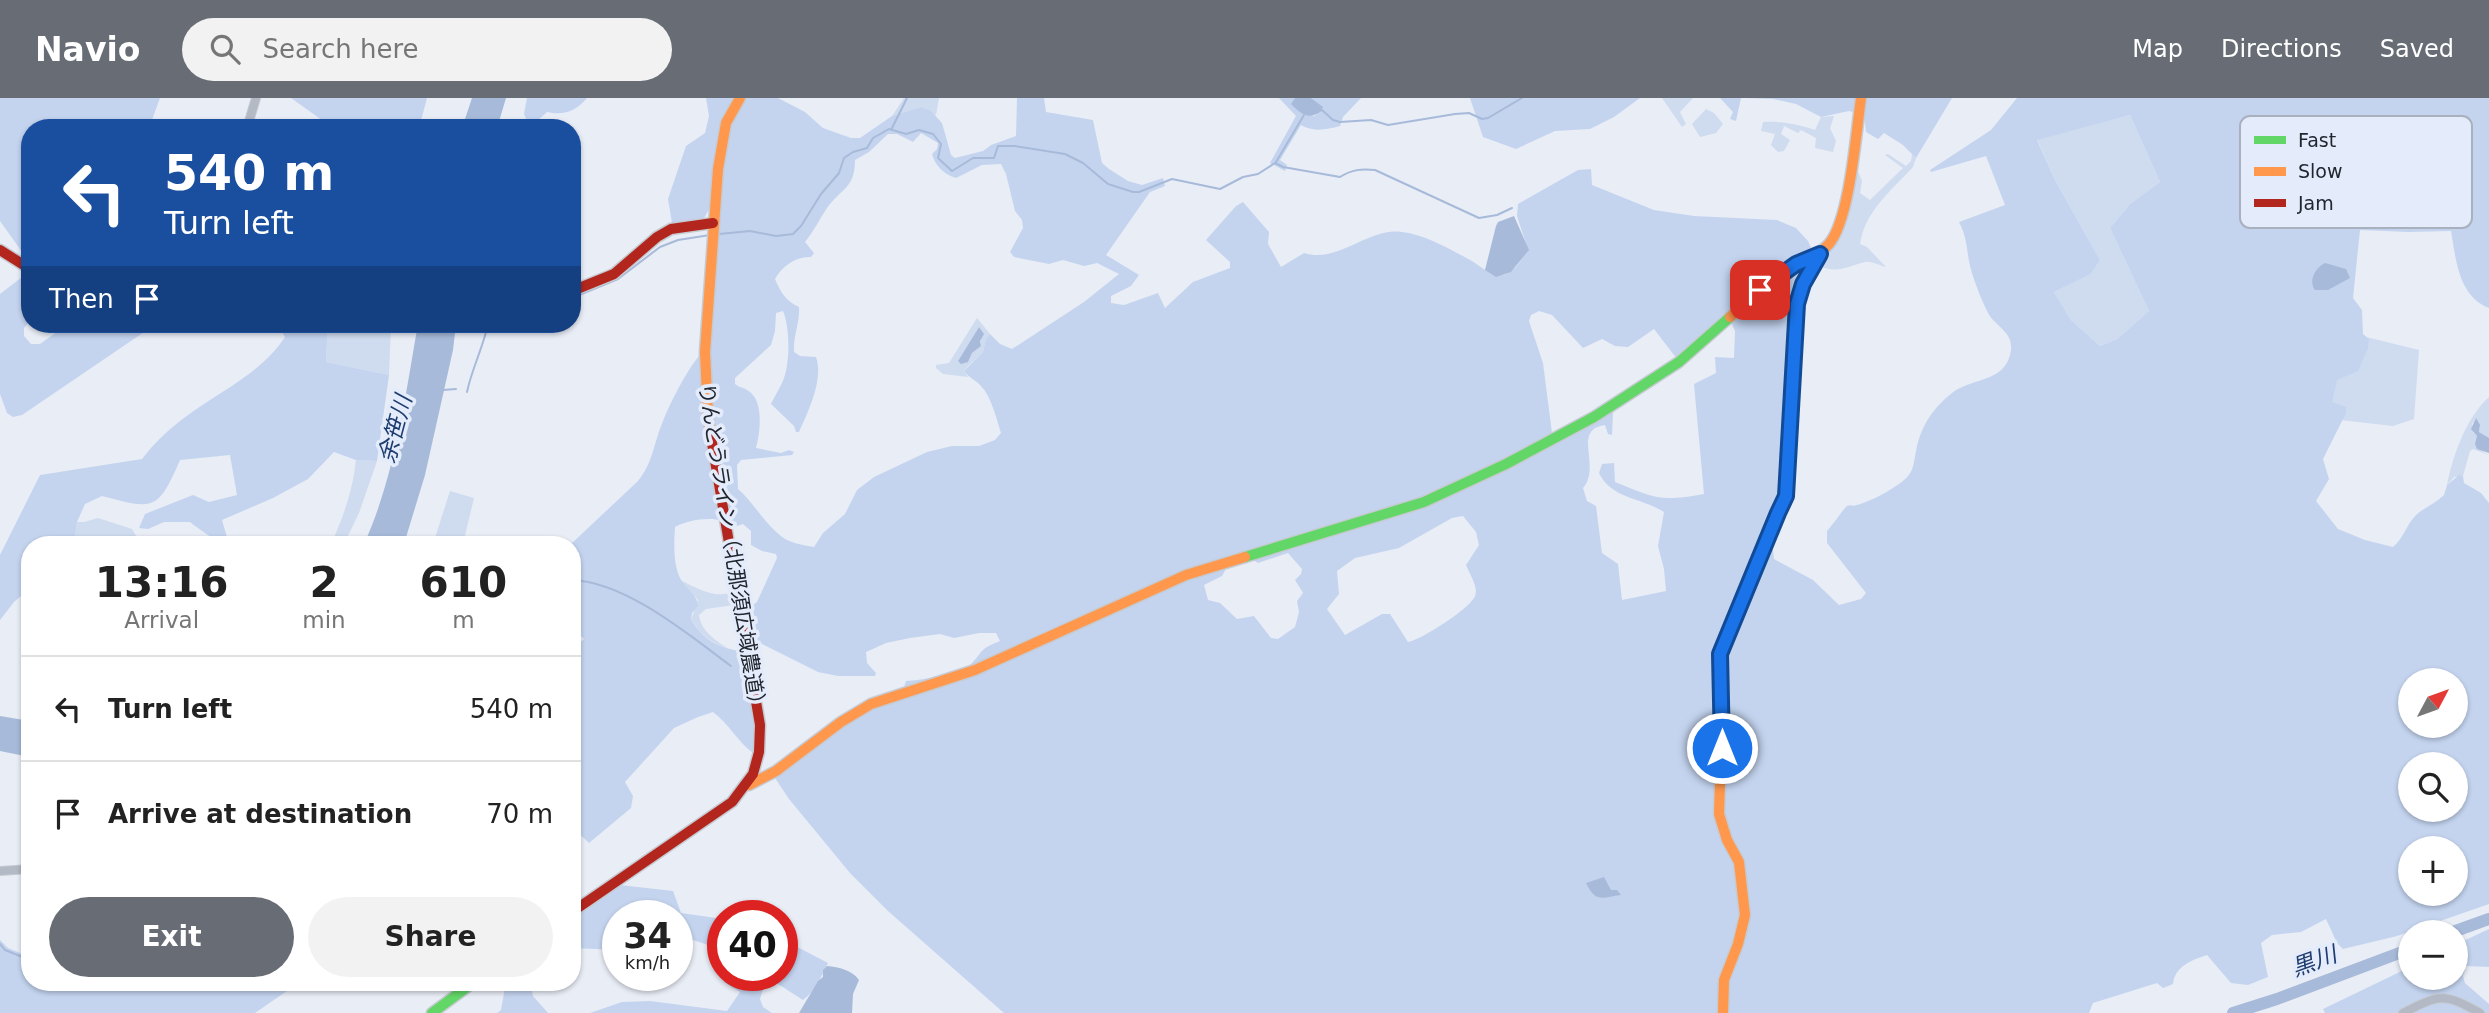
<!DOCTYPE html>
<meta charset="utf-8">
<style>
body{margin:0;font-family:"DejaVu Sans","Noto Sans JP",sans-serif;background:#f2f2f2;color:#222;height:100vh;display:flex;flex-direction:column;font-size:26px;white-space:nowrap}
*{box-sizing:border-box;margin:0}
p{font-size:23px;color:#767676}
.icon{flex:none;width:38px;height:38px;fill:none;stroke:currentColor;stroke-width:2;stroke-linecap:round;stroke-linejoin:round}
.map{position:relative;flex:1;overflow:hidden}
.panel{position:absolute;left:21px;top:438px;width:560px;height:455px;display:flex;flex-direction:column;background:#fff;border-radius:28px;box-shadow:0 2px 5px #0004}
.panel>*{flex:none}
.guide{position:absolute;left:21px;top:21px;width:560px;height:214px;border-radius:28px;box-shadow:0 2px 5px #0004;background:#1a4fa0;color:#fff;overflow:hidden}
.needle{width:46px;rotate:49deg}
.buttons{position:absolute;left:2398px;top:570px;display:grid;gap:14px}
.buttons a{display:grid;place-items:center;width:70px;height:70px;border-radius:50%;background:#fff;box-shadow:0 2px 5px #0004;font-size:35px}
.speed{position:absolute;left:602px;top:802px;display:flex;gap:14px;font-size:35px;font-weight:700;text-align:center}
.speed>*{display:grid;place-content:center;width:91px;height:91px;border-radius:50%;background:#fff;box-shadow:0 2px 5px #0004;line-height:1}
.speed small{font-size:18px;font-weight:400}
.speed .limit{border:10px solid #d22;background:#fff;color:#111}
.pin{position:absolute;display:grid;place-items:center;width:60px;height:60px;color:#fff;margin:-30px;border-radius:14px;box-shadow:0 4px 10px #0006}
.me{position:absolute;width:77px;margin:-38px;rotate:0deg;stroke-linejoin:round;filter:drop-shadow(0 0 5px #0008)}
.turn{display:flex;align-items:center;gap:24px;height:147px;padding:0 28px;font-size:32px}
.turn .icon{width:91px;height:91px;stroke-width:2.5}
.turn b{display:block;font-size:49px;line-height:60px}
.then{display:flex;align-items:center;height:66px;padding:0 28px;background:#0003;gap:14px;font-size:26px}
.eta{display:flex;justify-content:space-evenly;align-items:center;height:119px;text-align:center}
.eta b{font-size:42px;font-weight:700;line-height:49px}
.button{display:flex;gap:14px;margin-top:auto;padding:14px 28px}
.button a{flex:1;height:80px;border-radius:42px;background:#676c75;color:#fff;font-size:28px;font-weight:700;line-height:80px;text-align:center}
.button a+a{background:#f2f2f2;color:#222}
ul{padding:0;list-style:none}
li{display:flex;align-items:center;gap:21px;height:105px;padding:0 28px;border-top:2px solid #e0e0e0}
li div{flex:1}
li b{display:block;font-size:26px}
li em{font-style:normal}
header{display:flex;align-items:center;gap:42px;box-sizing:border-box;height:98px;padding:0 35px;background:#676c75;color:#fff}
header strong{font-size:33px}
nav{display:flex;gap:38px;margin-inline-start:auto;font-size:24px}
.search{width:490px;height:63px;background:#f2f2f2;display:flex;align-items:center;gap:18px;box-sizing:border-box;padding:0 24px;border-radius:38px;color:#767676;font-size:26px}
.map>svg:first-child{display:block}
.green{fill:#cfdbef;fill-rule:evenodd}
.forest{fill:#c4d4ef;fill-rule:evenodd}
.water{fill:#a7bad9}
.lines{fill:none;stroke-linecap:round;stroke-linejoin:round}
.stream{stroke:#a7bad9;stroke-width:2}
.river{stroke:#a7bad9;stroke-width:12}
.street-casing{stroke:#c6cad1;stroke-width:10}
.fast-casing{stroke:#c6cad1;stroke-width:13}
.slow-casing{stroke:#c6cad1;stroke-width:13}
.jam-casing{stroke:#c6cad1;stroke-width:13}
.street{stroke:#b3bac6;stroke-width:8}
.fast{stroke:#63d668;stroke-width:10}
.slow{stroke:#ff974d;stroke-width:10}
.jam{stroke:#b3261e;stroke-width:10}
.route-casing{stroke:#114b97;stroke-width:18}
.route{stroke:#1a73e8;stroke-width:12}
.labels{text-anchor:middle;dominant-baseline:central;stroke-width:7;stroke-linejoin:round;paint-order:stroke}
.street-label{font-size:21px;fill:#21262f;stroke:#e4ecfb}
.water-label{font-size:23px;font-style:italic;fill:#1e3c6f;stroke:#e4ecfb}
.key{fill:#e4ecfb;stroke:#aab1be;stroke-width:2}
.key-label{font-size:19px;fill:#21262f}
</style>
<header>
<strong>Navio</strong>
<div class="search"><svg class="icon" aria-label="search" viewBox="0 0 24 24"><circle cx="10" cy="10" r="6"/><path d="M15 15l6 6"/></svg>Search here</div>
<nav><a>Map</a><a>Directions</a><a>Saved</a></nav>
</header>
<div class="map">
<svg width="2489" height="915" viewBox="0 0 2489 915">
<rect width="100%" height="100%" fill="#e9edf6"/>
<path class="green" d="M 904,0 L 939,0 L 936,17 L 921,9 L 892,18 Z
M 1662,0 L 1693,0 L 1680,14 L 1686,26 L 1682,29 Z
M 1706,11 L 1714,15 L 1723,26 L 1716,35 L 1700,39 L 1692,26 Z
M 2130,17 L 2160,84 L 2130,106 L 2110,130 L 2149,213 L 2117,241 L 2100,248 L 2071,222 L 2054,194 L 2091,176 L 2100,162 L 2055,82 L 2037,41 Z
M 1834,18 L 1830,30 L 1836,43 L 1833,54 L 1815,50 L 1816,40 L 1801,32 L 1798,35 L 1784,28 L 1781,36 L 1790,42 L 1784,53 L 1778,54 L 1771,47 L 1775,36 L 1761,33 L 1763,24 C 1781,23 1797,26 1815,32 L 1821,19 Z
M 1888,56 L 1906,68 L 1911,63 L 1912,56 L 1916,60 L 1913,69 C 1891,93 1865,113 1860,146 L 1867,149 L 1886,169 C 1880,168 1873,163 1865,164 C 1849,168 1837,176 1820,168 L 1819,166 L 1836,142 L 1854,69 L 1857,71 L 1862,83 L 1860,95 L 1870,102 L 1903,70 L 1885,57 Z
M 977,220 L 990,236 L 986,241 L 983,254 L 966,270 L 964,273 L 968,279 L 943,276 L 936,270 L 936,267 L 949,265 ZM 979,229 L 981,248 L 972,255 L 968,264 L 958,263 Z
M 328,226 L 391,226 L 389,277 L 326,264 Z
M 2362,238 L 2419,252 L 2414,321 L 2393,328 L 2340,322 L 2330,306 L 2337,280 Z
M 2489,299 L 2489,340 L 2479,334 L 2480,329 L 2476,321 L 2472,326 L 2473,334 L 2477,338 L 2477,350 L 2489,357 L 2473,351 L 2470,353 L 2463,378 L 2454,379 L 2447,387 C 2453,357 2466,320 2489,299 Z
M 356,362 L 377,363 L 359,415 L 344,446 L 331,446 C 343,420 353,392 356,362 Z
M 450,393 L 474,400 L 463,446 L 433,446 Z
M 98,420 L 132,431 L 138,441 L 134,446 L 109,446 L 103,441 L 94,446 L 74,446 L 77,424 L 84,424 Z
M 727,465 L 734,507 L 706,511 L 699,517 C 701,534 717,543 730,552 C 712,545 702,538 691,522 L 698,502 L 680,482 C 695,489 712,500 729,495 Z"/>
<path class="forest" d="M 0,0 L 160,0 L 149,30 L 30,30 L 30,165 L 0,123 Z
M 291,0 L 427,0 L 419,30 L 333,30 Z
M 527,0 L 587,0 C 576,13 564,18 547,14 L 535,25 L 528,25 L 524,16 Z
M 706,0 L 778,0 L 805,14 L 823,30 L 851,40 L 860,40 L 892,18 L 921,9 L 931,13 L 942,25 L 951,57 L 955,60 L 983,53 L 991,47 L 1016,38 L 1017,0 L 1044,0 L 1046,14 L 1093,22 L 1102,65 L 1109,71 L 1128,83 L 1142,87 L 1163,80 L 1165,88 L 1150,94 L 1106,157 L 1139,177 L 1131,188 L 1111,198 L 1111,205 L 1124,207 L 1158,195 L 1165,210 L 1193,184 L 1230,170 L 1230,164 L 1206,142 L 1236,108 L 1243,104 L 1269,134 L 1268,146 L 1281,169 L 1304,155 C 1339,166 1368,129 1402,134 C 1427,137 1451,152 1472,163 C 1480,168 1491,178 1501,177 C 1514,176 1521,162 1528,152 L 1517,118 L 1518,106 L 1578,72 L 1591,71 L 1592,87 L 1654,112 L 1694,118 L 1777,122 L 1796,130 L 1808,143 L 1813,154 L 1796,194 L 1786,387 L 1772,442 L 1774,461 L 1813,482 L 1839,507 L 1861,501 L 1866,495 L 1827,445 L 1827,433 C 1832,428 1844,410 1847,408 C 1852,406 1852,409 1857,407 C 1870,404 1900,388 1908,378 C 1914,371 1914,362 1916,353 C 1921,328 1932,311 1952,295 C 1969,281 2001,284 2009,260 C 2018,235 1996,230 1988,215 C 1982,203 1976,188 1972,175 C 1966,157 1969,143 1959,124 L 2005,107 L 1986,58 L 1931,74 L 1930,72 L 1991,32 L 2017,0 L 2489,0 L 2489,210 C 2458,198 2456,161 2451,133 L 2408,134 L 2360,132 L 2353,200 L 2362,212 L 2363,236 L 2369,241 L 2368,250 L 2358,273 L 2337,282 L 2332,304 L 2346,309 L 2346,315 L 2323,361 L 2329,381 L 2316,403 L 2338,431 L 2365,442 L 2393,449 C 2404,440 2406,427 2416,417 C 2425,409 2436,405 2444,397 L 2447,387 L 2459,377 L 2463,378 L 2464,385 L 2481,395 L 2489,405 L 2489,806 L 2397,838 L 2343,851 L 2337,845 L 2326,821 L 2301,834 L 2272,837 L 2261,845 L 2268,879 L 2248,887 L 2231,885 L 2207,857 C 2192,862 2175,868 2173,886 L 2163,890 L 2157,885 L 2093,905 L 2089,915 L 1004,915 L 888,813 L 850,775 L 789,701 L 775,680 L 782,673 L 789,657 L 850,614 L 872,600 L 903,592 L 906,583 C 921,582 960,577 971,566 C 984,553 979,551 1000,543 L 996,535 L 979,535 L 954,540 L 940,536 L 910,540 L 886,545 L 866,554 L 867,565 L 876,575 L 875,578 L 838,578 L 818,574 L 754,542 L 745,505 L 751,508 L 757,504 L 777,460 L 776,456 L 762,453 L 751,447 L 751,433 L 743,426 L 734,429 C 720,416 690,421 675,429 C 674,445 673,465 680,480 C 685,490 698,497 698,508 L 692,515 L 691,522 C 704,542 719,551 743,553 C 748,583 763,627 753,655 C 738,644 729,626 713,614 L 698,619 L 674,630 L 625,684 L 633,698 L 631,710 L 589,745 L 572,729 L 572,552 L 584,541 L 572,529 L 571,446 L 638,383 C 653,365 654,344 663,323 C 672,301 690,265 707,249 L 711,108 L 704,120 L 672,125 L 668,101 L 686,48 L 705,35 L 709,18 ZM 2130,17 L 2160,84 L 2130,106 L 2110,130 L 2149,213 L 2117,241 L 2100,248 L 2071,222 L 2054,194 L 2091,176 L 2100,162 L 2055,82 L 2037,42 ZM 921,35 L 938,45 L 937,51 L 932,56 C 935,68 945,77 956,80 L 982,67 L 1001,66 L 1006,76 L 1015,113 L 1022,122 L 1023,130 L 1010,154 L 1014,159 L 1049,166 L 1063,162 L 1084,168 L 1097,165 L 1119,176 L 1084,204 L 1012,251 L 1000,246 L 990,236 L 986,241 L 983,254 L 964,273 C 969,280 976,282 981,288 C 992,300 996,320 1001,335 L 995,342 L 979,348 L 952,348 L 927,354 L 874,379 L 857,392 L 845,416 L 823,435 L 814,449 C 803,447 789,445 781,438 C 764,425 754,405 738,391 L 737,367 L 741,362 L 792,357 L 794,354 L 789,352 L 781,355 L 756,350 C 760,335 764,305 750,294 C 746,290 740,290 735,286 L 735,280 L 771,247 L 775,233 L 776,215 L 783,213 C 790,230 790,263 784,280 C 781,289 775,297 771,306 L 794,328 L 796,334 L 799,334 C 808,314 824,281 816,259 L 800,258 L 794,254 C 793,238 800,225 799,209 C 786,203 781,195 775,181 C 782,168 796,158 811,159 L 814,155 L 805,144 C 814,133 819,122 827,110 C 841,90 855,91 855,62 L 869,54 L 888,36 L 897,36 L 913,44 ZM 1539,213 L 1552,217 L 1583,250 L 1602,241 L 1615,248 L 1628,249 L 1654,231 L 1677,261 L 1731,224 L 1735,233 L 1734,260 L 1715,259 L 1716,275 L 1694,286 L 1704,396 C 1660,404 1655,400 1615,384 L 1614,365 L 1602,366 L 1599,375 C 1611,401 1643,400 1664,414 L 1658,448 L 1664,471 L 1666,493 L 1622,502 L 1618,466 L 1602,455 L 1596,408 L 1587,403 L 1583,390 C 1602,368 1571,332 1605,327 L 1608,336 L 1612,337 L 1613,314 L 1611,312 L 1556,343 L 1552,335 L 1543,265 L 1529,223 L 1531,217 ZM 1463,418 L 1476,434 L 1479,447 L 1466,467 C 1469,475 1479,490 1475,498 C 1471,510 1421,542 1408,544 L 1390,516 L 1382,516 L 1345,537 L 1327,511 L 1339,496 L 1337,473 L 1355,460 L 1399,450 L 1452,420 ZM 1288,455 L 1302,471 L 1301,476 L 1295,482 L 1303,495 L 1297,503 L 1299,514 L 1295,529 L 1278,541 L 1271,540 L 1254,518 L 1237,521 L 1220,505 L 1208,502 L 1204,487 L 1222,478 L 1228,467 L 1249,459 L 1258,465 ZM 2410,583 L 2455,583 L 2455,628 L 2410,628 ZM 2410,667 L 2455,667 L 2455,712 L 2410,712 ZM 2410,751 L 2455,751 L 2455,796 L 2410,796 Z
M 1279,0 L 1295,0 L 1292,7 L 1314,18 L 1322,13 L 1323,10 L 1311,0 L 1361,0 L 1343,19 L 1340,28 C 1326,32 1313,34 1301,27 L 1280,62 L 1287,67 L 1285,73 L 1270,65 L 1296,18 Z
M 1470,0 L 1640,0 L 1614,19 L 1590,31 L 1555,33 L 1516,51 L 1483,39 Z
M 1720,0 L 1741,0 L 1736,23 L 1730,21 L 1733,14 Z
M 1745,0 L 1952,0 L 1916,60 L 1903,47 L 1884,35 L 1878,41 L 1866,34 L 1864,17 L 1849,13 L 1821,19 L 1796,6 L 1773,1 Z
M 30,167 L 30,223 L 24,230 L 24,238 L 31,246 L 40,246 L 68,226 L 156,226 L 22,317 L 13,319 L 7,315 L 0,296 L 0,196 L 26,176 Z
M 277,226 L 328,226 L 326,264 L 389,277 L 377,363 L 356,362 L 334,354 L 308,381 L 273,400 L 222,422 L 229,446 L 217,446 C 212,438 198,431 190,424 L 164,424 L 148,431 L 139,430 L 145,416 L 193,397 L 209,404 L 237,397 L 230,357 L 180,362 C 158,413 154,412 102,398 L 85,406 L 77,424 L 74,446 L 30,446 L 30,490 L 14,504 L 0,522 L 0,457 L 40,377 L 142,361 C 154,345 168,332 184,320 C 219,293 260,277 285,239 Z
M 620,787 L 673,793 L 681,815 L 723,821 L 723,852 L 693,842 L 687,860 L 677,861 L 677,817 L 618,817 L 618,852 L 572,850 L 572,819 Z
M 2489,831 L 2489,869 L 2466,868 L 2463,878 L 2465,885 L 2489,906 L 2489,915 L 2325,915 L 2323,911 L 2410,869 L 2410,880 L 2455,880 L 2455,847 Z
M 782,841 L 828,865 C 822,878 814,894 803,902 L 767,879 L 760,901 L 763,909 L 772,915 L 590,915 L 622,904 L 650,903 L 727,913 L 740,894 L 724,884 L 726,877 L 782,877 Z
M 0,842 L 8,850 L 30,859 L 30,884 L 300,884 L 255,915 L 0,915 Z
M 506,884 L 530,884 L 533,898 L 548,915 L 497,915 L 501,912 Z"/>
<path class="water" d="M 472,0 L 506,0 L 497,30 L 462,30 Z
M 1295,0 L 1311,0 L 1323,9 L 1322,13 C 1309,22 1302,17 1291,6 Z
M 1514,118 L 1529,152 L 1511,174 L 1496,179 L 1485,172 L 1496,128 L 1498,124 Z
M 2325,165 L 2346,171 L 2350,180 L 2328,192 L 2315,192 C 2308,183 2315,170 2325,165 Z
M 418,226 L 456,226 L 453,252 L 425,377 L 404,446 L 364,446 C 395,378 405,299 418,226 Z
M 979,229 L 984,236 L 980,243 L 981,248 L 972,255 L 968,264 L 961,266 L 958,263 Z
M 2476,320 L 2480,327 L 2479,334 L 2489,340 L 2489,355 L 2477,351 L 2475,346 L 2477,338 L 2471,331 Z
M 0,618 L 30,623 L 30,659 L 0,653 Z
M 1604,779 L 1611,792 L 1617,792 L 1621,797 C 1603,799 1596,806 1586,785 Z
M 827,868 C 839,869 852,872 859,882 L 853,896 L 852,915 L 799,915 L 818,883 L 823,879 L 823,872 Z"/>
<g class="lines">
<path class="stream" d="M 1322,12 L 1333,22 L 1340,24 L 1371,22 L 1388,27 L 1455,16 L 1469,15 L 1482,21 L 1488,20 L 1522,0
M 892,30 L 907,0
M 1276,64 L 1304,17
M 719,136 L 750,133 L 776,138 L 793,136 L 801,128 L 821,96 L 839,75 L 844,60 L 853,54 L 867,50 L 873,40 L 889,31 L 906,36 L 919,32 L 933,36 L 941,46 L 938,60 L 952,73 L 973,60 L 994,60 L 998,48 L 1015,48 L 1065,56 L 1083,65 L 1108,86 L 1133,94 L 1139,94 L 1172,81 L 1220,91 L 1243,79 L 1258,76 L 1275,65 L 1283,69 L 1340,79 C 1353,71 1361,71 1375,72 L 1479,120 L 1497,117 L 1512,110
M 572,200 L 618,181 L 660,149 L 678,142 L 710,137
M 443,292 L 456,291
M 467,294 C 472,270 483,250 488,226 L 511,226
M 572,482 C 626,484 689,537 731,568
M 0,846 L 5,852 L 30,862"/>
<path class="river" d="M 2450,835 L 2489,821
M 2233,915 L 2277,901 L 2410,851"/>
<g class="street-casing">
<path id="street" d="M 247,30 L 256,0
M 0,773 L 30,771
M 2403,915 C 2440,896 2444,895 2480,915"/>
</g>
<g class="fast-casing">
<path id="fast" d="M 1776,419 L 1786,398 L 1797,207 L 1803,186 L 1820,156
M 1245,459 L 1424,404 L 1506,366 L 1594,319 L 1679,264 L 1730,219
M 432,915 L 474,884"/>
</g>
<g class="slow-casing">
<path id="slow" d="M 1730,219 C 1750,201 1770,183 1793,168 C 1805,160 1819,158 1829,146 C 1850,121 1856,35 1861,0
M 711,339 L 708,319 L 705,254 L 718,71 L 726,25 L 740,0
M 749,687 L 776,673 L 841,624 L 871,606 L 975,572 L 1186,477 L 1245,459
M 1723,915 L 1724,882 L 1738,846 L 1745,817 L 1739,764 L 1727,742 L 1719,716 L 1722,624 L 1718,564 L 1776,419"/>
</g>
<g class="jam-casing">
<path id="jam" d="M 0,152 L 30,171
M 572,193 L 614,176 L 657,139 L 671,131 L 713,125
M 572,814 L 732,704 L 753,676 L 759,654 L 760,627 L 711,339"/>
</g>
<use href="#street" class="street"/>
<use href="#fast" class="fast"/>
<use href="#slow" class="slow"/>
<use href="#jam" class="jam"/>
</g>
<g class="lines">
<g class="route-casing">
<path id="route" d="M 1722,650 L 1720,556 L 1778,415 L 1786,398 L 1797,206 L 1803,186 L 1820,156 L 1796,166 L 1760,192"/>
</g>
<use href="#route" class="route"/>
</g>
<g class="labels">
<g class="street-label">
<text transform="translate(732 451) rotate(81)">りんどうライン（北那須広域農道）</text>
</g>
<g class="water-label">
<text transform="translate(395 331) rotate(-75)">余笹川</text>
<text transform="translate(2314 863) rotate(-20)">黒川</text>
</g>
</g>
<rect x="2240" y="18" width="232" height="112" rx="10" class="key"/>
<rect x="2254" y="38" width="32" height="8" fill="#63d668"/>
<rect x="2254" y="69" width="32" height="9" fill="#ff974d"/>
<rect x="2254" y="101" width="32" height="8" fill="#b3261e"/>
<g class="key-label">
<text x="2298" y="49">Fast</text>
<text x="2298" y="80">Slow</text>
<text x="2298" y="112">Jam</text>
</g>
</svg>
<div class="buttons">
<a><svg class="needle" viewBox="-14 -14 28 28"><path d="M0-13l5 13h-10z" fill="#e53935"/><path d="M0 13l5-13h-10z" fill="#767676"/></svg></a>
<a><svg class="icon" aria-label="search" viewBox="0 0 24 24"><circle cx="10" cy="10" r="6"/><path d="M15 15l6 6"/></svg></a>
<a>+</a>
<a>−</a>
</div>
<div class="speed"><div>34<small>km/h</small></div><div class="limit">40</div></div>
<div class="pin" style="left:1760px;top:192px;background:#d93025"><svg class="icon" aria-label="arrive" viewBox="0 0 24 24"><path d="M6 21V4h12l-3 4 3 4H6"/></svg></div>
<svg class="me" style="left:1722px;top:650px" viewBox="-20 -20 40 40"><circle r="17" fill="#1a73e8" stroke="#fff" stroke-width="3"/><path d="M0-11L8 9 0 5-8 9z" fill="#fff"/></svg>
<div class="guide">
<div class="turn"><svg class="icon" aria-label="left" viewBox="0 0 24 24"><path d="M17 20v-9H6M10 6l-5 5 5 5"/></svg><div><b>540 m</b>Turn left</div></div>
<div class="then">Then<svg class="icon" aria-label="arrive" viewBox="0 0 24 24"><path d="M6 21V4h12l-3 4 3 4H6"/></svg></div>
</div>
<section class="panel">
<div class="eta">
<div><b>13:16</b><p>Arrival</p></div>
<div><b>2</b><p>min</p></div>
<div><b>610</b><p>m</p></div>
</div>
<ul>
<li><svg class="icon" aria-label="left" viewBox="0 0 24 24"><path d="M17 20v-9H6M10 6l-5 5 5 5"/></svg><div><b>Turn left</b></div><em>540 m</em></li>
<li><svg class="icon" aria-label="arrive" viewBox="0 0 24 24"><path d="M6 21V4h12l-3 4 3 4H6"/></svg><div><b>Arrive at destination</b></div><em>70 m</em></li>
</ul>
<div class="button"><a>Exit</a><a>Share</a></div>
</section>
</div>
